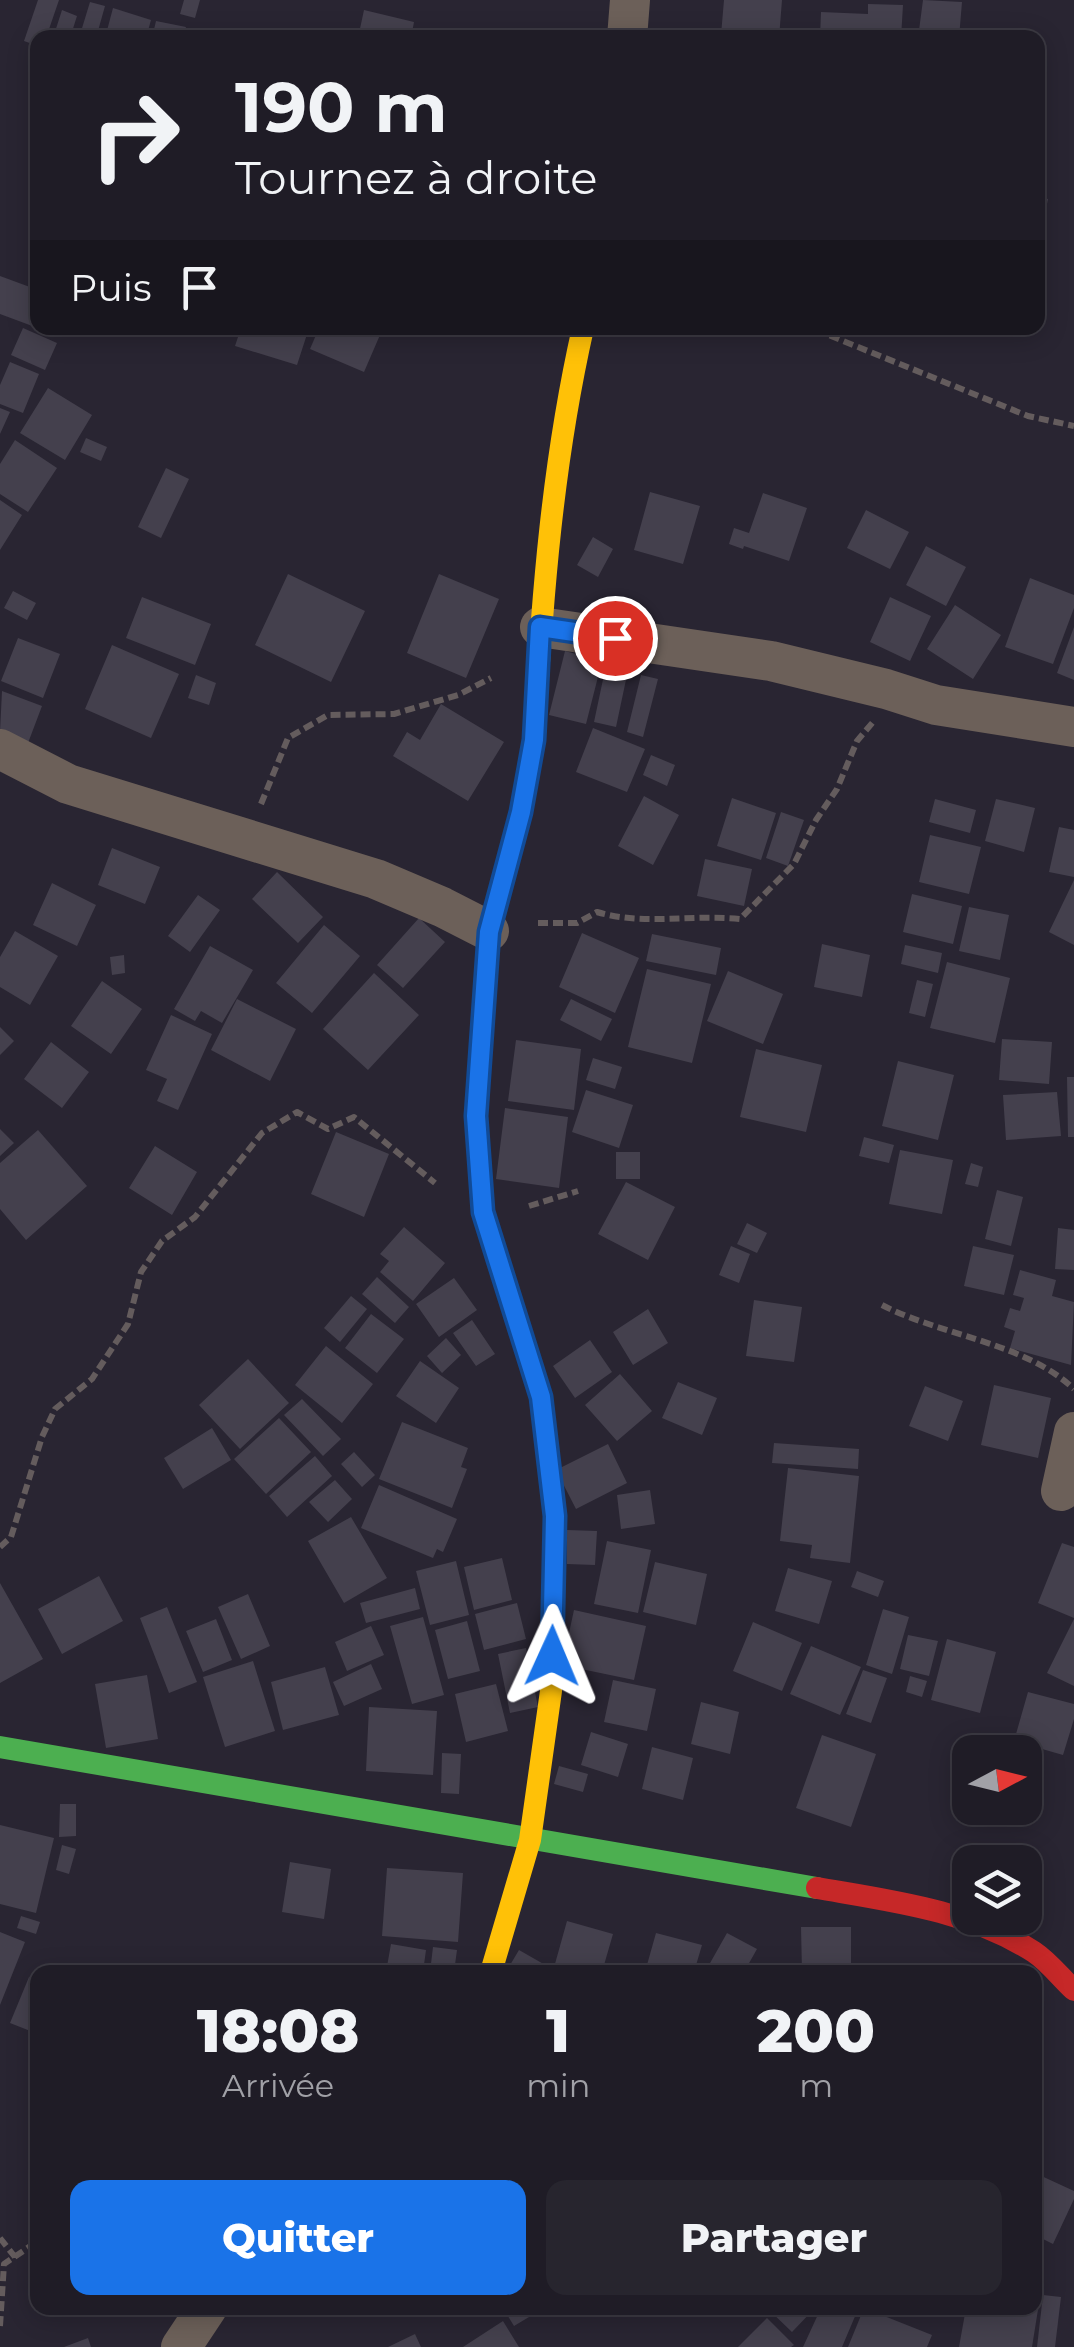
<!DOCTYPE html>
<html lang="fr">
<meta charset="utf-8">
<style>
body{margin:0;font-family:Montserrat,sans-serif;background:#27252e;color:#f1f3f6;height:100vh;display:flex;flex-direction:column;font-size:38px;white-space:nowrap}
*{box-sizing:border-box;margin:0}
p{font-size:32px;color:#a1a1a7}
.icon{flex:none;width:55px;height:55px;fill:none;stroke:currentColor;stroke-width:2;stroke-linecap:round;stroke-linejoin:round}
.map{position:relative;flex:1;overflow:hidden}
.drawer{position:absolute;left:30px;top:1965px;width:1012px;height:350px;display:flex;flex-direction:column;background:#1f1c26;border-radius:20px;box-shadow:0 5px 25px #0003,0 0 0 2px #3c3a43}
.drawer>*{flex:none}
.guide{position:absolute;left:30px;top:30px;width:1015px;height:305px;border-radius:20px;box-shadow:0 5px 25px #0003,0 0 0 2px #3c3a43;background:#1f1c26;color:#f1f3f6;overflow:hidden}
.needle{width:65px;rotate:83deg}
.fabs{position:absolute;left:952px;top:1735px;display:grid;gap:20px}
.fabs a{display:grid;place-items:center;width:90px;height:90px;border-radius:20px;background:#1f1c26;box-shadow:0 5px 25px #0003,0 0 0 2px #3c3a43;font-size:50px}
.pin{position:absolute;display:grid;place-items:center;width:85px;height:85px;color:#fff;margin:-42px;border:5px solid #fff;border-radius:50%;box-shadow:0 2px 10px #0007}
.me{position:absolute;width:110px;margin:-55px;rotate:1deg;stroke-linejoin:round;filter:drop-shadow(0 0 8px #0008)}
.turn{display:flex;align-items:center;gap:35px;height:210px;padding:0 40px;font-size:45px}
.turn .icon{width:130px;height:130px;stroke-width:2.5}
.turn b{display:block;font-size:70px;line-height:85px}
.then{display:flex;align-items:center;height:95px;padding:0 40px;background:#0003;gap:20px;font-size:38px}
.eta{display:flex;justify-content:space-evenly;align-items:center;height:170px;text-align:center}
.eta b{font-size:60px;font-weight:800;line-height:70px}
.action{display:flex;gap:20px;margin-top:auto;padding:20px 40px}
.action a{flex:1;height:115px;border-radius:20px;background:#1a73e8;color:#fff;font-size:40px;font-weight:800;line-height:115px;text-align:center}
.action a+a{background:#27252e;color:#f1f3f6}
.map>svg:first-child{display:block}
.building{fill:#44404d}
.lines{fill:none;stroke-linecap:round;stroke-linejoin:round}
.path{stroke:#645c5d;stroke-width:6;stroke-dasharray:10 5;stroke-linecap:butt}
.street{stroke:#6c6059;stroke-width:40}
.fast{stroke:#4caf50;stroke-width:22}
.slow{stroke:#ffc107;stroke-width:22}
.jam{stroke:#c62828;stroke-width:22}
.route-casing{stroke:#114b97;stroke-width:25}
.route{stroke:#1a73e8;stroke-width:18}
</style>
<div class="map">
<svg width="1074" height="2347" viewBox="0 0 1074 2347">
<rect width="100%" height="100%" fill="#292532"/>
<path class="building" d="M 38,0 L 59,0 L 46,38 L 38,38 L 38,46 L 24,41 Z
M 184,0 L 200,0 L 195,18 L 180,14 Z
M 724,0 L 782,0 L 779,38 L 721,35 Z
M 923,0 L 962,2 L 959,38 L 918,38 Z
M 90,2 L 105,6 L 96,38 L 79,38 Z
M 868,4 L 903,5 L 901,38 L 820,38 L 821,12 L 868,14 Z
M 113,8 L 151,20 L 146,38 L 105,38 Z
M 62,10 L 77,16 L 70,38 L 53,38 Z
M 364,10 L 414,22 L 411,38 L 358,38 Z
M 156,21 L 186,27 L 183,38 L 152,38 Z
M 1038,197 L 1048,199 L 1039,243 L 1038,243 Z
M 0,276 L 38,290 L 35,327 L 0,314 Z
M 23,328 L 57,343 L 45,370 L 11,355 Z
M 241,328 L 309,328 L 297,365 L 235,346 Z
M 319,328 L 383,328 L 364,372 L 310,349 Z
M 10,362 L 39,374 L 23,413 L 0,404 L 0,385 Z
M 48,388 L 92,415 L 65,460 L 20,433 Z
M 0,408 L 10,412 L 0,434 Z
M 86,438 L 107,447 L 101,461 L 80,452 Z
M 15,440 L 57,468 L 28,512 L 0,494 L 0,464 Z
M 166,468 L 189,479 L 161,538 L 138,527 Z
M 650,492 L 700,506 L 683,564 L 634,550 Z
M 763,493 L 807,508 L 789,561 L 744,546 L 743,549 L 729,544 L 734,528 L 749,533 Z
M 0,500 L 22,515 L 0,550 Z
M 866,510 L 909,532 L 890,569 L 847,548 Z
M 593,537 L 613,549 L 598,577 L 577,565 Z
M 926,546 L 966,567 L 946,606 L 906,585 Z
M 288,574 L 365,611 L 331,682 L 255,645 Z
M 439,574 L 499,599 L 466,678 L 407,653 Z
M 1030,578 L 1074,595 L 1074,608 L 1053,664 L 1005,647 Z
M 13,591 L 36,603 L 27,620 L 4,608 Z
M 142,597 L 211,624 L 195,665 L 126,638 Z
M 890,597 L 931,616 L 910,661 L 870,642 Z
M 955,605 L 1001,635 L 973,679 L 927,649 Z
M 1074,627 L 1074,680 L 1057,673 Z
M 18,638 L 60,654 L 43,698 L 1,681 Z
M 112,645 L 179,674 L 151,738 L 85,709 Z
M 565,651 L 602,661 L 586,724 L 549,715 Z
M 605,670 L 627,675 L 616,727 L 594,722 Z
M 196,675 L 216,683 L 209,705 L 188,698 Z
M 641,675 L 658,679 L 643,737 L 627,732 Z
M 2,691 L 42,706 L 28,743 L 0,732 Z
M 441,704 L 504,742 L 468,801 L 393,756 L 407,732 L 420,740 Z
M 593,728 L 645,749 L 627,792 L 576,772 Z
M 651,755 L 675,765 L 667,786 L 643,775 Z
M 644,796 L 679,815 L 653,865 L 618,846 Z
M 732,798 L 776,813 L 761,860 L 717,846 Z
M 935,799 L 976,810 L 970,833 L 929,822 Z
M 996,799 L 1035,808 L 1024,852 L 985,841 Z
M 781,812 L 804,820 L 788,866 L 766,858 Z
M 1059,827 L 1074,830 L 1074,877 L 1049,872 Z
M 930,835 L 981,847 L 969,894 L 919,882 Z
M 112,848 L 160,867 L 145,904 L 98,885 Z
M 705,859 L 752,869 L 744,906 L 697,896 Z
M 277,872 L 323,917 L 298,943 L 252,899 Z
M 1074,880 L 1074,945 L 1049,932 Z
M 52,883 L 96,905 L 77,946 L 33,925 Z
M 912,894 L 962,906 L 953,944 L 903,932 Z
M 198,895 L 220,910 L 190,952 L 168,936 Z
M 969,907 L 1009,915 L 1000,960 L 959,951 Z
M 419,918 L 445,942 L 403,988 L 377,965 Z
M 324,925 L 360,956 L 312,1013 L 276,983 Z
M 15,931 L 58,956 L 30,1005 L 0,987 L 0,957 Z
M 582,933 L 639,958 L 615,1013 L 559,987 Z
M 652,934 L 721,948 L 716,975 L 646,961 Z
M 822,944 L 870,955 L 862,997 L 814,987 Z
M 905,945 L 942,953 L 938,973 L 901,964 Z
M 210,946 L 253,970 L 222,1023 L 201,1011 L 195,1021 L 174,1009 Z
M 124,955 L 125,973 L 112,975 L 110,957 Z
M 947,962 L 1010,978 L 995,1043 L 930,1028 Z
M 647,969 L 711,984 L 692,1063 L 628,1047 Z
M 728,971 L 783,994 L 763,1044 L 707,1021 Z
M 374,973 L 419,1015 L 368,1070 L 323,1029 Z
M 917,980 L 933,984 L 925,1017 L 909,1013 Z
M 102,981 L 142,1009 L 111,1054 L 71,1026 Z
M 237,999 L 296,1029 L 270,1081 L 211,1050 Z
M 571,999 L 612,1019 L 601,1041 L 560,1020 Z
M 171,1015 L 212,1034 L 178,1110 L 157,1101 L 167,1079 L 146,1070 Z
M 0,1027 L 14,1041 L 0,1055 Z
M 1002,1039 L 1052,1042 L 1049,1084 L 999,1080 Z
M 516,1040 L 581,1049 L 574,1110 L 508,1101 Z
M 51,1042 L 89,1072 L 62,1108 L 24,1079 Z
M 756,1049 L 822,1065 L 806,1132 L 740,1117 Z
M 593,1058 L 622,1067 L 615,1089 L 586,1080 Z
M 898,1061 L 954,1075 L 938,1140 L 882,1126 Z
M 1067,1077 L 1074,1077 L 1074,1137 L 1068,1137 Z
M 586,1090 L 633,1105 L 619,1148 L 572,1132 Z
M 1057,1092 L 1061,1136 L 1006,1140 L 1003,1095 Z
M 505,1108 L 568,1117 L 559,1188 L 496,1179 Z
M 0,1129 L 14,1143 L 0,1156 Z
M 38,1130 L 87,1186 L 26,1240 L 0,1209 L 0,1163 Z
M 336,1132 L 389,1154 L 364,1217 L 311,1194 Z
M 864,1137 L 894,1145 L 889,1163 L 859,1156 Z
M 155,1146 L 197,1172 L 172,1215 L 129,1188 Z
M 900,1150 L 953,1160 L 942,1214 L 889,1204 Z
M 616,1152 L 640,1152 L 640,1179 L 616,1179 Z
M 971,1163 L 983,1167 L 978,1187 L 965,1184 Z
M 626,1182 L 675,1207 L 648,1260 L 598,1234 Z
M 997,1190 L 1023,1197 L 1011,1246 L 985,1239 Z
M 747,1223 L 767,1233 L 757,1253 L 737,1244 Z
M 404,1227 L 445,1263 L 413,1301 L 380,1272 L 389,1261 L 380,1254 Z
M 1058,1228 L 1074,1230 L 1074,1270 L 1055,1269 Z
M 731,1246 L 750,1254 L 739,1283 L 719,1275 Z
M 973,1246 L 1014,1255 L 1004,1295 L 964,1286 Z
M 1020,1270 L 1056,1280 L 1052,1296 L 1074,1302 L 1071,1365 L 1010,1348 L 1015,1331 L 1004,1327 L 1010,1308 L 1020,1311 L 1024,1298 L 1013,1295 Z
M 377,1277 L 409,1307 L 395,1323 L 362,1294 Z
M 454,1278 L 477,1310 L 439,1337 L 416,1304 Z
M 351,1296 L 367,1309 L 340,1342 L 324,1328 Z
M 754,1300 L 802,1307 L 794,1362 L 746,1356 Z
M 648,1309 L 668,1343 L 633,1365 L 613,1332 Z
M 371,1314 L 404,1339 L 377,1373 L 345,1348 Z
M 472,1320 L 495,1354 L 476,1366 L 453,1333 Z
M 446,1338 L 461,1355 L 442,1373 L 427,1356 Z
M 590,1340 L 612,1372 L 575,1398 L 553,1366 Z
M 326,1346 L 373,1384 L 342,1423 L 295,1385 Z
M 248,1359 L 289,1403 L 240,1449 L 199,1405 Z
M 420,1361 L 459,1388 L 436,1423 L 396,1396 Z
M 620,1374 L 652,1411 L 617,1441 L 585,1405 Z
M 678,1382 L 717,1398 L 702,1435 L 662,1418 Z
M 994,1385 L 1051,1398 L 1038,1458 L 981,1445 Z
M 925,1386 L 963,1401 L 948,1441 L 909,1426 Z
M 302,1399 L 341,1439 L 323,1456 L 284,1415 Z
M 279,1418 L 311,1452 L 266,1494 L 234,1459 Z
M 402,1422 L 468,1448 L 461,1467 L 467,1469 L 452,1508 L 379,1479 Z
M 212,1428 L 231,1460 L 183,1489 L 164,1458 Z
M 774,1443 L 859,1449 L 858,1469 L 772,1463 Z
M 608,1444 L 627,1483 L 576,1509 L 556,1470 Z
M 354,1452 L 375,1475 L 362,1487 L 341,1464 Z
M 315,1456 L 332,1476 L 287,1517 L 269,1496 Z
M 788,1468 L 859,1476 L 850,1563 L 810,1558 L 812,1545 L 780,1541 Z
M 335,1480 L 352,1499 L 328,1522 L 309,1502 Z
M 379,1485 L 457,1519 L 443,1552 L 437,1549 L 433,1558 L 361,1528 Z
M 650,1490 L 655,1524 L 621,1529 L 617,1495 Z
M 351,1517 L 387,1578 L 344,1603 L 308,1541 Z
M 567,1530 L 597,1531 L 595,1565 L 567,1564 Z
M 607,1541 L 651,1550 L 638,1613 L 594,1604 Z
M 1062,1543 L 1074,1547 L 1074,1618 L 1038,1603 Z
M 502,1558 L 512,1600 L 474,1610 L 464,1567 Z
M 456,1561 L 469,1615 L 430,1625 L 416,1571 Z
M 655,1562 L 707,1574 L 696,1625 L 643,1612 Z
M 788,1568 L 832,1581 L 819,1624 L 775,1611 Z
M 857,1571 L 884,1581 L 878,1597 L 851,1587 Z
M 99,1576 L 123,1621 L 62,1654 L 38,1609 Z
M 0,1583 L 43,1659 L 0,1683 Z
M 415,1588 L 420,1609 L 366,1623 L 360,1603 Z
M 248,1594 L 270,1646 L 241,1659 L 218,1607 Z
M 517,1603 L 526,1639 L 484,1650 L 475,1614 Z
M 167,1607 L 197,1682 L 169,1693 L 140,1618 Z
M 883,1609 L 909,1617 L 892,1674 L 866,1665 Z
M 574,1610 L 646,1626 L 634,1680 L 562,1665 Z
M 423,1617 L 444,1695 L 412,1704 L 390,1626 Z
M 216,1619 L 232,1660 L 203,1672 L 186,1631 Z
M 1074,1619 L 1074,1686 L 1047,1673 Z
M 467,1621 L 480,1671 L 448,1679 L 435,1630 Z
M 753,1622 L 802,1643 L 782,1691 L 733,1671 Z
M 371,1626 L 384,1655 L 347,1671 L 335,1642 Z
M 908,1635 L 938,1641 L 929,1676 L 900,1669 Z
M 947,1639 L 996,1652 L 980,1713 L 931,1700 Z
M 811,1646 L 861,1667 L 840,1715 L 790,1694 Z
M 526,1648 L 538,1707 L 510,1713 L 498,1654 Z
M 253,1661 L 275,1731 L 225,1747 L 203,1677 Z
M 371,1664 L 382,1689 L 344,1706 L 333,1682 Z
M 325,1667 L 339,1715 L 283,1730 L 271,1682 Z
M 863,1670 L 887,1678 L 871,1723 L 846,1714 Z
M 147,1675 L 158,1739 L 106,1748 L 95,1684 Z
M 910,1676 L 927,1681 L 922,1697 L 906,1692 Z
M 613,1680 L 656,1689 L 647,1731 L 604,1722 Z
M 496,1684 L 508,1731 L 466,1742 L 455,1694 Z
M 1028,1692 L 1074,1704 L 1074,1719 L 1063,1755 L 1014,1741 Z
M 701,1702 L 739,1712 L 730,1754 L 691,1744 Z
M 369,1707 L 437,1711 L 433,1775 L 366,1771 Z
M 591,1732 L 628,1744 L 618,1777 L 581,1765 Z
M 822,1735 L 876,1754 L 851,1827 L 796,1808 Z
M 652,1747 L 693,1758 L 683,1800 L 642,1789 Z
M 442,1753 L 461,1754 L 459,1794 L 441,1793 Z
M 559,1766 L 588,1774 L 583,1792 L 554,1784 Z
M 60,1804 L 76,1804 L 76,1836 L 59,1837 Z
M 0,1825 L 54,1838 L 36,1913 L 0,1904 Z
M 62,1845 L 76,1849 L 69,1874 L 56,1870 Z
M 290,1862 L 331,1869 L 324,1919 L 282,1912 Z
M 387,1868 L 463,1873 L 458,1942 L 382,1936 Z
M 21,1916 L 40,1922 L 36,1934 L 17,1928 Z
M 567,1921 L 613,1934 L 602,1972 L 553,1971 Z
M 801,1927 L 851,1927 L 851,1972 L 802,1972 Z
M 0,1932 L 25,1942 L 0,2005 Z
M 656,1933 L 702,1945 L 694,1972 L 645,1972 Z
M 727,1933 L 757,1949 L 744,1972 L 705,1972 Z
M 391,1944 L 426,1950 L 423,1972 L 386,1972 Z
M 433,1947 L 457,1950 L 454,1972 L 430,1972 Z
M 519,1950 L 547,1966 L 544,1972 L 506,1972 Z
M 29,1977 L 38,1981 L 38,2034 L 10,2023 Z
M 1035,2173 L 1074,2191 L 1074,2199 L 1053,2244 L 1035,2235 Z
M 1043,2295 L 1061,2297 L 1055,2347 L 1037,2347 Z
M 1035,2296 L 1040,2297 L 1032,2347 L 959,2347 L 966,2308 L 1035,2308 Z
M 503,2308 L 544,2308 L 514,2326 Z
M 767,2308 L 815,2308 L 792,2332 Z
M 821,2308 L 842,2308 L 856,2314 L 842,2347 L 803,2347 Z
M 864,2308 L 932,2335 L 927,2347 L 848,2347 Z
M 767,2318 L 794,2345 L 791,2347 L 738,2347 Z
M 503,2321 L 519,2347 L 463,2347 Z
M 415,2334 L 421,2347 L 388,2347 Z
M 88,2338 L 91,2347 L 64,2347 Z"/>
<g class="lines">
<path class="path" d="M 741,328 L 750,332 L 826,334 L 1028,416 L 1074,426
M 261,804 L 288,738 L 328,715 L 394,714 L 458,695 L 491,678
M 538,923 L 577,923 L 597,912 C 644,926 690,914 740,919 L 794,864 L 816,820 L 837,789 L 857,741 L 873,722
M 529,1206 L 578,1191
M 882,1305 C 942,1336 1024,1342 1074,1389
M 0,1547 L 11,1537 L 42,1437 L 55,1409 L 92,1379 L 128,1324 L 141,1272 L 162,1241 L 195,1217 L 262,1133 L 297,1112 L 328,1129 L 354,1117 L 435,1183
M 0,2238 L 15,2257
M 0,2326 L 4,2264 L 32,2245"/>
<path class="street" d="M 627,38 L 630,0
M 540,627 L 771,661 L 886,689 L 936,705 L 1074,727
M 0,749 L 68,784 L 376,879 L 442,907 L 489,931
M 1061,1491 L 1074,1432
M 181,2347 L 207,2308"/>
<path class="fast" d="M 535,731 L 521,813 L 489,931 L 476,1116 L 483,1211 L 535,1379
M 0,1747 L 817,1888"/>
<path class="slow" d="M 535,731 C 542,595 553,461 583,328
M 491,1972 L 530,1840 L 551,1691 L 555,1516 L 541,1397 L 535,1379"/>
<path class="jam" d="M 817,1888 C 892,1901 968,1910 1034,1952 C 1049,1962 1061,1978 1074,1990"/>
</g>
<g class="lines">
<g class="route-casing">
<path id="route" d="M 552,1656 L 555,1516 L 541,1397 L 483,1212 L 476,1116 L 489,932 L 521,812 L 534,740 L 540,627 L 615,638"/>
</g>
<use href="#route" class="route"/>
</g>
</svg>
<div class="fabs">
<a><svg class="needle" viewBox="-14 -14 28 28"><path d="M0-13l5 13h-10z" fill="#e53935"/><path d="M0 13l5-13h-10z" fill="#a1a1a7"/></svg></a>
<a><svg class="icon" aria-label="layers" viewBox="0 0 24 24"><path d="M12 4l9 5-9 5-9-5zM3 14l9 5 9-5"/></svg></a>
</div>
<div class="pin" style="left:615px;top:638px;background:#d93025"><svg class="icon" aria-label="arrive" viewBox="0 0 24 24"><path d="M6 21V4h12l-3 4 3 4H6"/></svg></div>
<svg class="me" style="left:552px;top:1656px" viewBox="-20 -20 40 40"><path d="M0-17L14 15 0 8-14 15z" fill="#1a73e8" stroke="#fff" stroke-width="4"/></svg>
<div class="guide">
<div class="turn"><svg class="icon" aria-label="right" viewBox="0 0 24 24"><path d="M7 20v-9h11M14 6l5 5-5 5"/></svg><div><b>190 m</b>Tournez à droite</div></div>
<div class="then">Puis<svg class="icon" aria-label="arrive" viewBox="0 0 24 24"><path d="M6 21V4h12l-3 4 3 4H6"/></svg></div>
</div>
<section class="drawer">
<div class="eta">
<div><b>18:08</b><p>Arrivée</p></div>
<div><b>1</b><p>min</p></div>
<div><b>200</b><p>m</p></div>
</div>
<div class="action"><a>Quitter</a><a>Partager</a></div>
</section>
</div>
